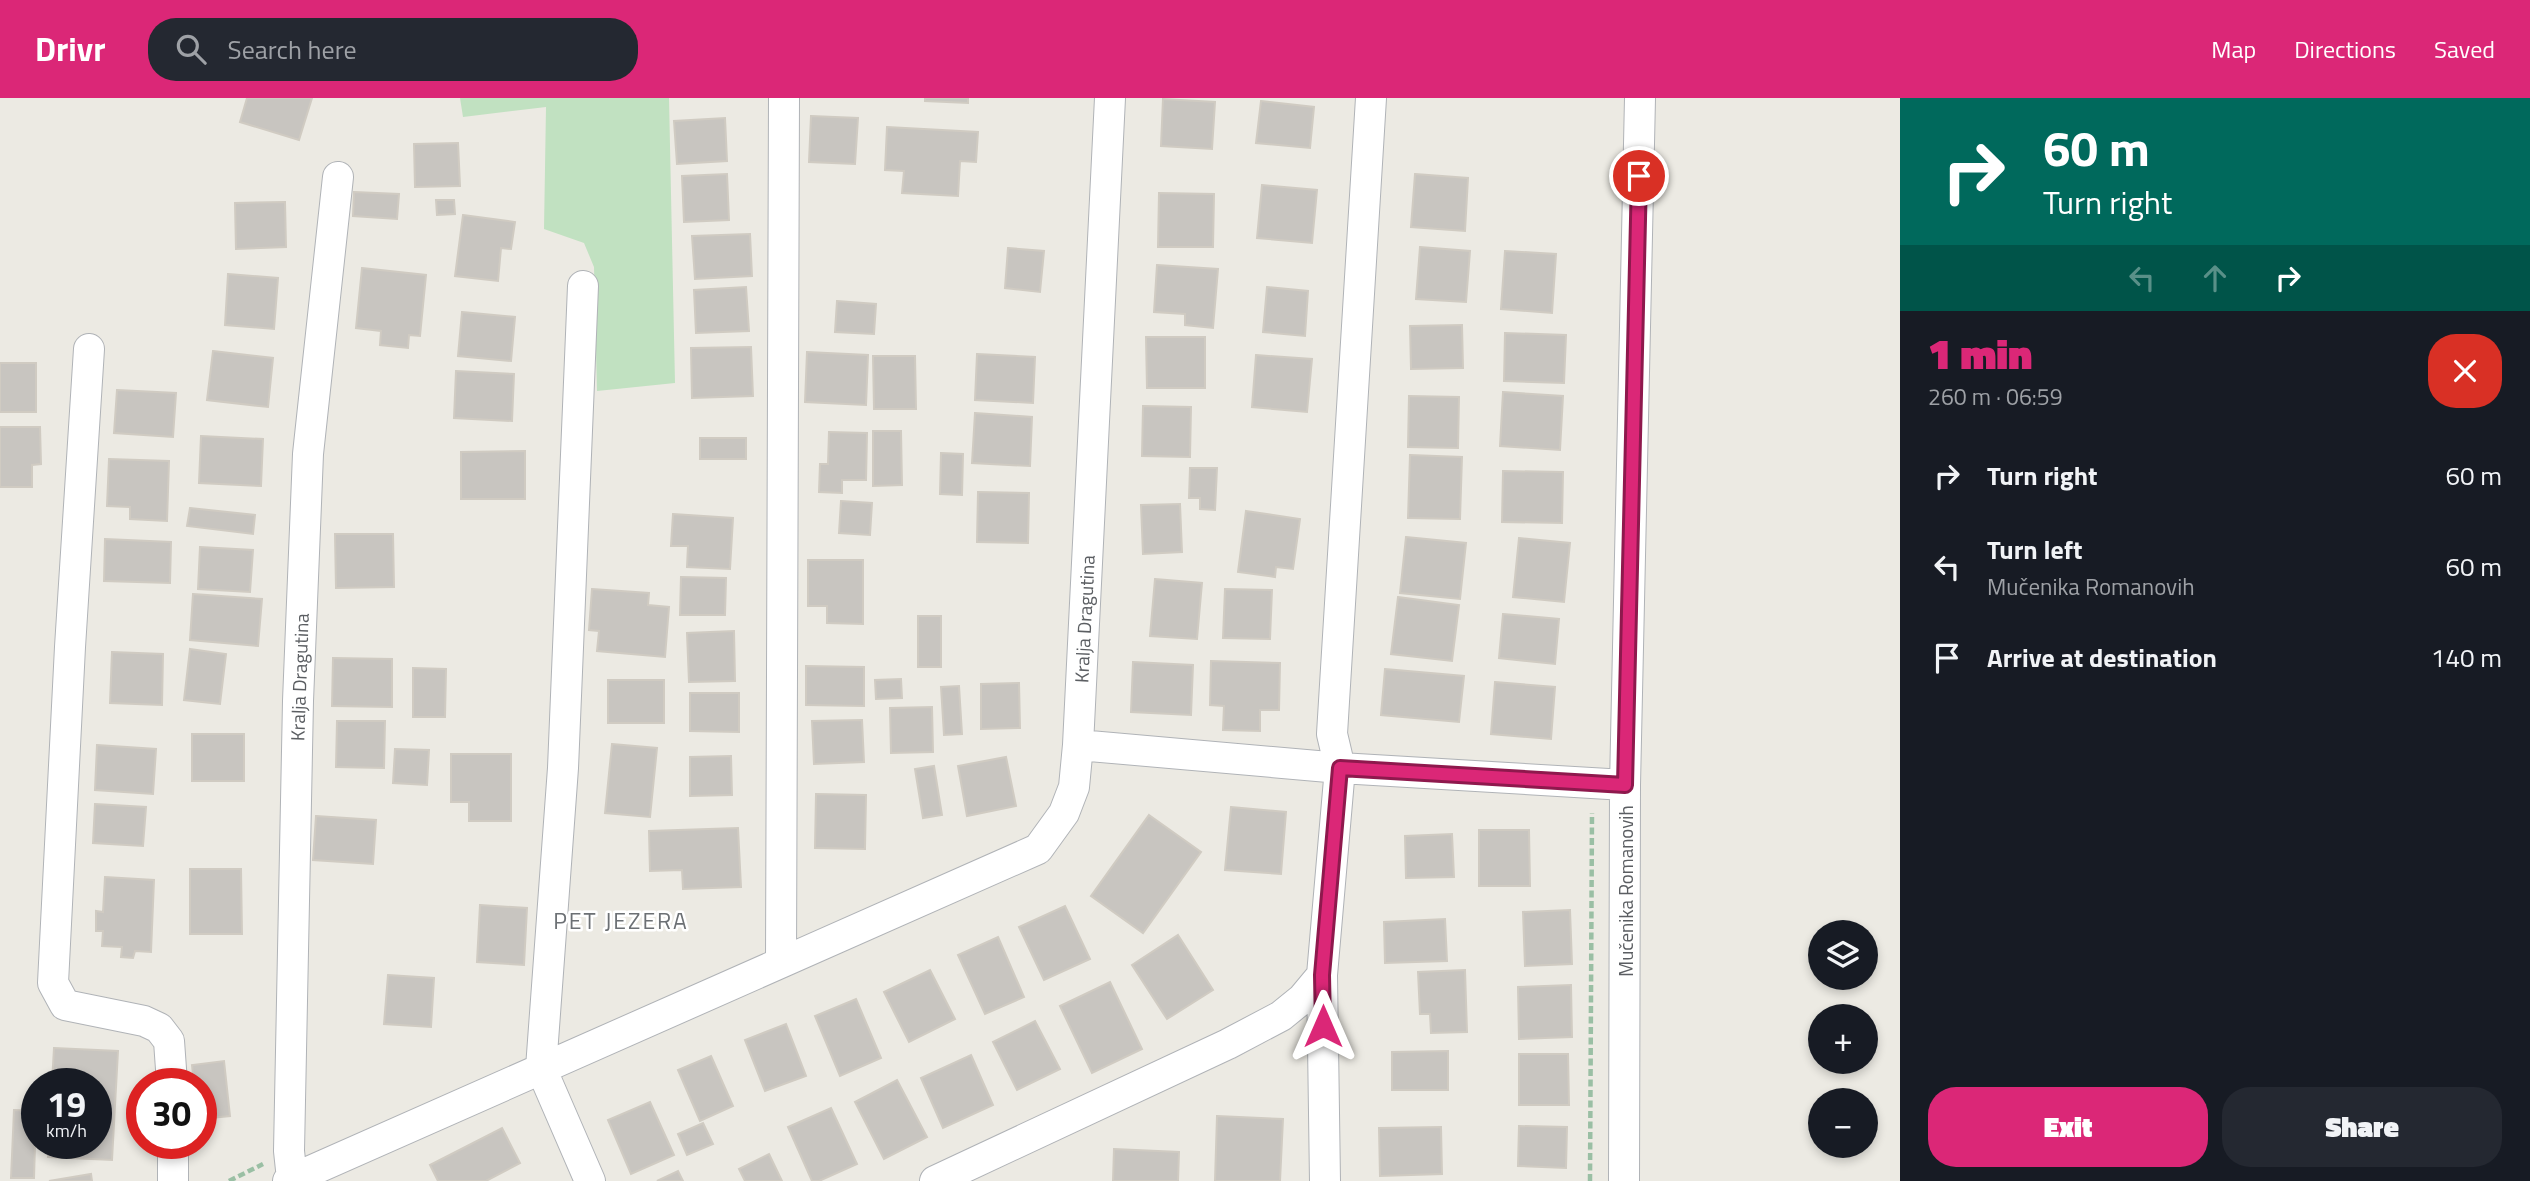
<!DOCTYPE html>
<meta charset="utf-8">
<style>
body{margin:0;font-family:"Titillium Web",sans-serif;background:#242831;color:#f1f3f6;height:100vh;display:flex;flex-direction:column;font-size:26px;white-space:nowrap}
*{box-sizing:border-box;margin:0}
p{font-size:23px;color:#9ea1a6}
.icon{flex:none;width:38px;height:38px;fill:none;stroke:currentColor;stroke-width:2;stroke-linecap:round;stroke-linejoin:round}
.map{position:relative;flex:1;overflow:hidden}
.details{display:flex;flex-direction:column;background:#171b24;width:630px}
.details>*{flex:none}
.guide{background:#00695c;color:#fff;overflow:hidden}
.fabs{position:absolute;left:1808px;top:822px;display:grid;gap:14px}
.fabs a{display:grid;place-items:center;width:70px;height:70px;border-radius:50%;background:#171b24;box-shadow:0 4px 10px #0003;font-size:35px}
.speed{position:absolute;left:21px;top:970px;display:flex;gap:14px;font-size:35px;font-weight:700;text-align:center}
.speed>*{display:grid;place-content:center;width:91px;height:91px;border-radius:50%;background:#171b24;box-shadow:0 4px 10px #0003;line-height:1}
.speed small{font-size:18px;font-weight:400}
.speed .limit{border:10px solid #d22;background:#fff;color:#111}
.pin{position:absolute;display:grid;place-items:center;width:60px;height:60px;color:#fff;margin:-30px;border:4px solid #fff;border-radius:50%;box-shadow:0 2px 7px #0007}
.me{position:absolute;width:77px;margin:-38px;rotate:0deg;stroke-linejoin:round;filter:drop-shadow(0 0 5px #0008)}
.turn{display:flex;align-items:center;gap:24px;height:147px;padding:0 28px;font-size:32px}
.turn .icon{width:91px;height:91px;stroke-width:2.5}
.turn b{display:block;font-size:49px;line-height:60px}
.lanes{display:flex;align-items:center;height:66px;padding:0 28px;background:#0003;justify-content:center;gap:35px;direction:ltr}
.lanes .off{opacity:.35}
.round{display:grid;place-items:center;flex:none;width:74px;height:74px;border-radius:28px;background:#242831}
.head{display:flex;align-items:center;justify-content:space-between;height:119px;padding:0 28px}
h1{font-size:42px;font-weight:800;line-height:52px;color:#db2777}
.button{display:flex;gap:14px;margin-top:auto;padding:14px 28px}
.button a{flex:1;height:80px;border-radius:28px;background:#db2777;color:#fff;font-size:28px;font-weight:800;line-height:80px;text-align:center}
.button a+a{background:#242831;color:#f1f3f6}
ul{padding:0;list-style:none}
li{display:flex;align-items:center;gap:21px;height:91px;padding:0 28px}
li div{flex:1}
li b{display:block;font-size:26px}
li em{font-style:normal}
header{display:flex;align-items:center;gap:42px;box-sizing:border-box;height:98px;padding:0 35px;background:#db2777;color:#fff}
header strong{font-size:33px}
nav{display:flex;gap:38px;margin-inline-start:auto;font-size:24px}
.search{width:490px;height:63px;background:#242831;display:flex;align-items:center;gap:18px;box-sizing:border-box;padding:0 24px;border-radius:28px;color:#9ea1a6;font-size:26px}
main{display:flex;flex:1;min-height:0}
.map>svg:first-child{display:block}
.green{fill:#c1e1c1}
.building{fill:#c8c5c0;stroke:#d0cbc2;stroke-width:2}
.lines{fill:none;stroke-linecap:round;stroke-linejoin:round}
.minor-casing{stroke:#b0b3b7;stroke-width:32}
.path{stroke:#9abfa4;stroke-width:4.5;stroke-dasharray:7 3.5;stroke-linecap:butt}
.minor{stroke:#fff;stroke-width:30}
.route-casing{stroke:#8e194d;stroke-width:18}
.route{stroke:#db2777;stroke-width:12}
.labels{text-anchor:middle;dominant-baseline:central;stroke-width:5;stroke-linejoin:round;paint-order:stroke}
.street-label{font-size:19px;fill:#5b5e62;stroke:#fff}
.quarter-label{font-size:23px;letter-spacing:2px;fill:#6c7074;stroke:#fff}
</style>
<header>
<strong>Drivr</strong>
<div class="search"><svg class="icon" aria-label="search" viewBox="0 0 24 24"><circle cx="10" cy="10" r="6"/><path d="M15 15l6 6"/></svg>Search here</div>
<nav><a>Map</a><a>Directions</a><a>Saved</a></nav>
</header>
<main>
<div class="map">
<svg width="1900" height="1083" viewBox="0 0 1900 1083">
<rect width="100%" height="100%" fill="#eceae3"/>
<path class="green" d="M 460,0 L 669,0 L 675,285 L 597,293 L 594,169 L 584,145 L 544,131 L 546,9 L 463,19 Z"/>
<path class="building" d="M 247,0 L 312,0 L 299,42 L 240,24 Z
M 925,0 L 968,0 L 968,5 L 925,3 Z
M 1163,1 L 1215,4 L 1212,51 L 1161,48 Z
M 1261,3 L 1314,9 L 1310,50 L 1256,45 Z
M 811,18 L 858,20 L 855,66 L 809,64 Z
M 725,20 L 727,63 L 677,66 L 674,23 Z
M 887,29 L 978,34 L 976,64 L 960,63 L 958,98 L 902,95 L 904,73 L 885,72 Z
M 458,45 L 460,88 L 415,89 L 414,46 Z
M 727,76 L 729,122 L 684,124 L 682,78 Z
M 1415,76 L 1468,80 L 1465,133 L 1411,129 Z
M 1262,87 L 1317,92 L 1312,145 L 1257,140 Z
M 354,94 L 399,96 L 397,121 L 353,118 Z
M 1159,95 L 1214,96 L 1213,149 L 1158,149 Z
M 436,102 L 454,102 L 455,116 L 437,117 Z
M 285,104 L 286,149 L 236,151 L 235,105 Z
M 463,117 L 515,124 L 511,151 L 501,150 L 498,183 L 455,178 Z
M 750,136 L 752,178 L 695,181 L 692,138 Z
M 1420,149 L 1470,153 L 1466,204 L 1416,201 Z
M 1008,150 L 1044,153 L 1040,194 L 1005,190 Z
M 1505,153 L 1556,156 L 1552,215 L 1501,211 Z
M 1157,167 L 1218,171 L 1213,230 L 1185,227 L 1185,216 L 1154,214 Z
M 362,170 L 426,177 L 420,238 L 409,237 L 408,250 L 380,247 L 381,233 L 356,230 Z
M 228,176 L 278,180 L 274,231 L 225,227 Z
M 746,189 L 749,233 L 696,235 L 694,192 Z
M 1267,189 L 1308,193 L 1305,238 L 1263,234 Z
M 837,203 L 876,206 L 874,236 L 835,234 Z
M 462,214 L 515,219 L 511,263 L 458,258 Z
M 1462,227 L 1463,270 L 1411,271 L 1410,228 Z
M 1505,235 L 1566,237 L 1564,285 L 1504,283 Z
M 1146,239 L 1205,239 L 1205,290 L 1147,290 Z
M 751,249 L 753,298 L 692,300 L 691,250 Z
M 213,253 L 273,260 L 268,309 L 207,302 Z
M 807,254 L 868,257 L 866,307 L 805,304 Z
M 977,256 L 1035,259 L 1033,305 L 975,302 Z
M 1256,257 L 1312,261 L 1307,314 L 1252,309 Z
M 873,258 L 915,258 L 916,311 L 874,311 Z
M 0,265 L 36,265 L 36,314 L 0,314 Z
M 456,273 L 514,276 L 512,323 L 454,320 Z
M 117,292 L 176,295 L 173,339 L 114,335 Z
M 1503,294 L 1563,298 L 1560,352 L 1500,348 Z
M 1409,298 L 1459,299 L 1458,350 L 1408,349 Z
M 1143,308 L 1191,309 L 1190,359 L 1142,358 Z
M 975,315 L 1032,319 L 1030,368 L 972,365 Z
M 0,329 L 40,329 L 41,366 L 32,367 L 32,389 L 0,389 Z
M 873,333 L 901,333 L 902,387 L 873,388 Z
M 829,334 L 867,335 L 866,382 L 842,382 L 842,395 L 819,394 L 820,366 L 828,366 Z
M 201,338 L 263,341 L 261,388 L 199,385 Z
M 700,340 L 746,340 L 746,361 L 700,361 Z
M 525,353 L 525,401 L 461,401 L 461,354 Z
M 941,355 L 963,356 L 962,397 L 940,396 Z
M 1410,357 L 1462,359 L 1460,421 L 1408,420 Z
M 109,361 L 169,363 L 167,423 L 130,421 L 130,409 L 107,408 Z
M 1190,370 L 1217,370 L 1215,412 L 1200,411 L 1200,400 L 1189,400 Z
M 1503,373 L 1563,374 L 1562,425 L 1502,424 Z
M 978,394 L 1029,395 L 1028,445 L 977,444 Z
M 841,403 L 872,405 L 870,437 L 839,435 Z
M 1180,406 L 1182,454 L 1143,456 L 1141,407 Z
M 190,410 L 255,417 L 253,436 L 187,428 Z
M 1246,413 L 1300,421 L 1293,471 L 1276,469 L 1275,479 L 1238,474 Z
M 673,416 L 733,420 L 730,471 L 687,469 L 688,448 L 671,448 Z
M 335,436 L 393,436 L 394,489 L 336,490 Z
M 1406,439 L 1466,445 L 1460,501 L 1400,495 Z
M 1519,440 L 1570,445 L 1564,504 L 1513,499 Z
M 105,441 L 171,444 L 170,485 L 104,483 Z
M 200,449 L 253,452 L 250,494 L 198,491 Z
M 808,462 L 863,462 L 863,526 L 827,525 L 827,508 L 808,508 Z
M 681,479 L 726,480 L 725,517 L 680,517 Z
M 1155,481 L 1202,485 L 1197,541 L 1150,538 Z
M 592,491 L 649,495 L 648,507 L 669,509 L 665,559 L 597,553 L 599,533 L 589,532 Z
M 1225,491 L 1272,492 L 1270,541 L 1223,540 Z
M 193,496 L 262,501 L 258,548 L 190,542 Z
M 1398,499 L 1459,507 L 1452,563 L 1391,556 Z
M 1503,516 L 1559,521 L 1555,566 L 1499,560 Z
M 918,518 L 941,518 L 941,569 L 918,569 Z
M 734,533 L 735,583 L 689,584 L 687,535 Z
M 190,551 L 226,556 L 220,606 L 184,602 Z
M 112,554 L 163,556 L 162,607 L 110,605 Z
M 333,560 L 392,561 L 392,609 L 332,608 Z
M 1211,563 L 1280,565 L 1279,612 L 1260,612 L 1260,633 L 1223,632 L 1224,608 L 1210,607 Z
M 1133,564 L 1193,567 L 1191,617 L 1131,614 Z
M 806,568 L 864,569 L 864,608 L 806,607 Z
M 413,570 L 446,571 L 445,619 L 413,619 Z
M 1385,571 L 1464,578 L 1459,624 L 1381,617 Z
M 901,581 L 902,600 L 876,601 L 875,582 Z
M 608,582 L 664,582 L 664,625 L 608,625 Z
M 1495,584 L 1555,589 L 1551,641 L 1491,636 Z
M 1019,585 L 1020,630 L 981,631 L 981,586 Z
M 959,588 L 962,636 L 944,637 L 941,589 Z
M 690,595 L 739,595 L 739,634 L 690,633 Z
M 932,609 L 933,654 L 891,655 L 890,610 Z
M 862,622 L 864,664 L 814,666 L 812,623 Z
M 337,623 L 385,623 L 384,670 L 336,669 Z
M 192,636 L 244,636 L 244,683 L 192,683 Z
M 612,646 L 657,650 L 650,719 L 605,715 Z
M 97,647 L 156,651 L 153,696 L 95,692 Z
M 395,651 L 429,652 L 427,687 L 393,685 Z
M 451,656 L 511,656 L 511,723 L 469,723 L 469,704 L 451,704 Z
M 731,658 L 732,697 L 690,698 L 690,659 Z
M 1006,659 L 1016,708 L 967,718 L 958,668 Z
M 934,668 L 942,717 L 923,720 L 915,671 Z
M 816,696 L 866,697 L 865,751 L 815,750 Z
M 95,706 L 146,709 L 143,748 L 93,745 Z
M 1231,709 L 1286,714 L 1281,776 L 1225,772 Z
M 1149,717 L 1201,754 L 1143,835 L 1091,798 Z
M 316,718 L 376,722 L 373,766 L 313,762 Z
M 738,730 L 741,789 L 683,791 L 682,772 L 650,773 L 649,733 Z
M 1479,732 L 1529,732 L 1530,788 L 1479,788 Z
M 1452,736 L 1454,779 L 1406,780 L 1405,738 Z
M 190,771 L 241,771 L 242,836 L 190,836 Z
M 105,779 L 154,782 L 151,854 L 135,853 L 133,860 L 121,859 L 122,849 L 102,848 L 103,833 L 96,833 L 96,813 L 103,814 Z
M 480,807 L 527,810 L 524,867 L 477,864 Z
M 1065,808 L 1090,861 L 1044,882 L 1019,829 Z
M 1570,812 L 1572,866 L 1525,868 L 1523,814 Z
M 1445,821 L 1447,863 L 1385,865 L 1384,824 Z
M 1178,837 L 1213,892 L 1167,921 L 1132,867 Z
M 998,839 L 1024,899 L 985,916 L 958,857 Z
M 930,872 L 955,921 L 909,944 L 884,894 Z
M 1465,872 L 1467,934 L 1431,935 L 1430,916 L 1420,916 L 1418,874 Z
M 388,877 L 434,880 L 431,929 L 384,926 Z
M 1110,884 L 1142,951 L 1092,975 L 1060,908 Z
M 1571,887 L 1572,939 L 1519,941 L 1518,889 Z
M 856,901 L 881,960 L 840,978 L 815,918 Z
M 1035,923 L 1060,971 L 1017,992 L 993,944 Z
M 786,926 L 806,978 L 765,993 L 745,942 Z
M 54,950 L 118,953 L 112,1062 L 48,1059 L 49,1045 L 96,1045 L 96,985 L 52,985 Z
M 1448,953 L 1448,992 L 1392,992 L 1392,954 Z
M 1519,956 L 1568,956 L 1569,1007 L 1519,1007 Z
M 971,957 L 993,1007 L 943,1030 L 921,980 Z
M 711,958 L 733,1008 L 700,1023 L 678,972 Z
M 224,963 L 230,1018 L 201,1021 L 201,985 L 194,985 L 192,967 Z
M 897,982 L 927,1039 L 884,1061 L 855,1004 Z
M 650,1004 L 674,1057 L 631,1076 L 608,1022 Z
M 831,1010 L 857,1066 L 819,1083 L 812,1083 L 788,1029 Z
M 14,1012 L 36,1013 L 34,1080 L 11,1080 Z
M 1217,1018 L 1283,1021 L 1280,1083 L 1215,1083 Z
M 703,1025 L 713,1046 L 687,1057 L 678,1036 Z
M 1519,1028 L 1567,1029 L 1566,1070 L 1518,1068 Z
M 1441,1029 L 1442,1076 L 1380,1078 L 1379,1030 Z
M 502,1030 L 520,1065 L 486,1083 L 438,1083 L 430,1067 Z
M 1114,1051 L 1179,1054 L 1178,1083 L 1113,1083 Z
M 769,1056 L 782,1083 L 745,1083 L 739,1071 Z
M 678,1073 L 683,1083 L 657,1083 Z
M 91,1076 L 92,1083 L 49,1083 Z"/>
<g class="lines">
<g class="minor-casing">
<path id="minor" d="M 583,188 L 563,670 L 541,970 L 590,1083
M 89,251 L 70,549 L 53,885 L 65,907 L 144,923 L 159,930 L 169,943 L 172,985
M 1078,647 L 1340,670 L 1625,687
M 781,864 L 784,0
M 173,1045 L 173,1083
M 292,1081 L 289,1053 L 298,603 L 308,356 L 338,79
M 288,1083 L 1038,751 L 1064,715 L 1074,689 L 1078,647 L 1110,0
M 935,1083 L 1228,946 L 1281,918 L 1302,901 L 1322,877
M 1325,1083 L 1322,877 L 1340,670 L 1332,636 L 1371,0
M 1624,1083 L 1625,687 L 1640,0"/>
</g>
<path class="path" d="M 229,1083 L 263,1066
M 1590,1083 L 1592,715"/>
<use href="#minor" class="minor"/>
</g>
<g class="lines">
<g class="route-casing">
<path id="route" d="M 1323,928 L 1322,877 L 1340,670 L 1625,687 L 1639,78"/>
</g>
<use href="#route" class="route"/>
</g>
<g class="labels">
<g class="street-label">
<text transform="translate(1084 521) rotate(-87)">Kralja Dragutina</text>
<text transform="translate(299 579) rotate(-88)">Kralja Dragutina</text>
<text transform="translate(1625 793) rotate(-90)">Mučenika Romanovih</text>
</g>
<g class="quarter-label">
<text x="621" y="822">PET JEZERA</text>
</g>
</g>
</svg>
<div class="fabs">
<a><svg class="icon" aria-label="layers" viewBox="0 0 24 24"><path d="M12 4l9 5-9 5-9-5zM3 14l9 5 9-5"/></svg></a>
<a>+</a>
<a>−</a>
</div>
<div class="speed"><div>19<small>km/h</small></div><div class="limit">30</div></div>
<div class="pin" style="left:1639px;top:78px;background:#d93025"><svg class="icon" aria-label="arrive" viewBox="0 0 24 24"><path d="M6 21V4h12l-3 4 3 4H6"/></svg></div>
<svg class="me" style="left:1323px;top:928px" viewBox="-20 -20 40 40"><path d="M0-17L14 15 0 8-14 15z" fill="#db2777" stroke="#fff" stroke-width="4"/></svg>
</div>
<section class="details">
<div class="guide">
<div class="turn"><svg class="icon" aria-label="right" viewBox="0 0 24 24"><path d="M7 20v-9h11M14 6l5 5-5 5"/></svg><div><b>60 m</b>Turn right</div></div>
<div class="lanes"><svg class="icon off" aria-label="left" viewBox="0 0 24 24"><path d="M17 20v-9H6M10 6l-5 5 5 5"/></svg><svg class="icon off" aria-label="ahead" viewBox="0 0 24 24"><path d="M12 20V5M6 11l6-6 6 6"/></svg><svg class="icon" aria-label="right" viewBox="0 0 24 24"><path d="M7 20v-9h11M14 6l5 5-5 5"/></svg></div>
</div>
<div class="head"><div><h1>1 min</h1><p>260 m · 06:59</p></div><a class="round" style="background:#d93025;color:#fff"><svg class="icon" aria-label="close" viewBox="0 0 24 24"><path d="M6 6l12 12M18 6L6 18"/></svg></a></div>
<ul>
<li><svg class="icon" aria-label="right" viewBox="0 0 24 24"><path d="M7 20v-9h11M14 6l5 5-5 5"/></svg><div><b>Turn right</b></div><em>60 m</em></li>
<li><svg class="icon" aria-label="left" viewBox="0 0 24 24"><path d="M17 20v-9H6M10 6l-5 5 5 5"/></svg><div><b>Turn left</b><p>Mučenika Romanovih</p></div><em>60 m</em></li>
<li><svg class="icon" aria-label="arrive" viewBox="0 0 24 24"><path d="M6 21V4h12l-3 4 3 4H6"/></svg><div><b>Arrive at destination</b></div><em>140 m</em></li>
</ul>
<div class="button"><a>Exit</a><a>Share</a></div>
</section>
</main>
